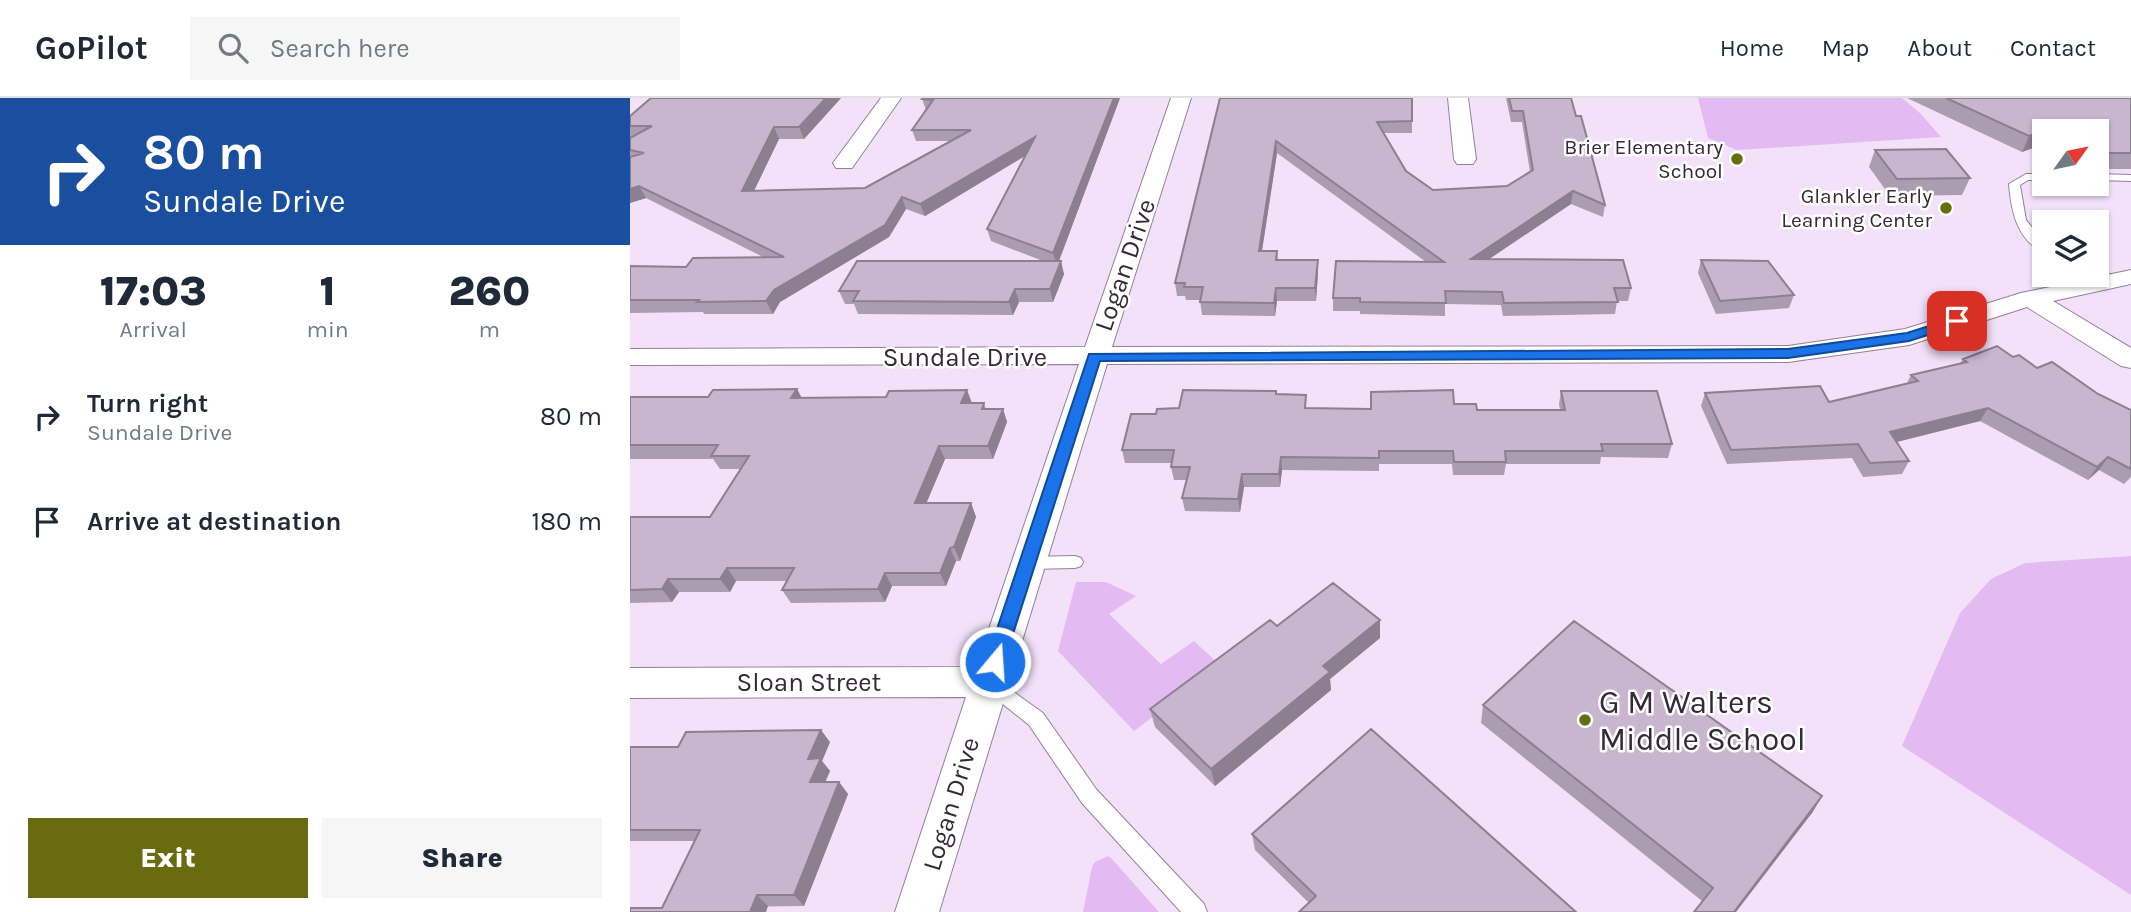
<!DOCTYPE html>
<style>
body{margin:0;font-family:Karla,sans-serif;background:#f6f6f7;color:#1f2937;height:100vh;display:flex;flex-direction:column;font-size:26px;white-space:nowrap}
*{box-sizing:border-box;margin:0}
p{font-size:23px;color:#747a83}
.icon{flex:none;width:38px;height:38px;fill:none;stroke:currentColor;stroke-width:2;stroke-linecap:round;stroke-linejoin:round}
.map{position:relative;flex:1;overflow:hidden}
.drawer{display:flex;flex-direction:column;background:#fff;width:630px}
.drawer>*{flex:none}
.top-card{background:#1a4fa0;color:#fff;overflow:hidden}
.needle{width:46px;rotate:57deg}
.controls{position:absolute;left:1402px;top:21px;display:grid;gap:14px}
.controls a{display:grid;place-items:center;width:77px;height:77px;border-radius:0px;background:#fff;box-shadow:0 2px 5px #0004;font-size:35px}
.pin{position:absolute;display:grid;place-items:center;width:60px;height:60px;color:#fff;margin:-30px;border-radius:14px;box-shadow:0 4px 10px #0006}
.me{position:absolute;width:77px;margin:-38px;rotate:18deg;stroke-linejoin:round;filter:drop-shadow(0 0 5px #0008)}
.turn{display:flex;align-items:center;gap:24px;height:147px;padding:0 28px;font-size:32px}
.turn .icon{width:91px;height:91px;stroke-width:2.5}
.turn b{display:block;font-size:49px;line-height:60px}
.eta{display:flex;justify-content:space-evenly;align-items:center;height:119px;text-align:center}
.eta b{font-size:42px;font-weight:800;line-height:49px}
.cta{display:flex;gap:14px;margin-top:auto;padding:14px 28px}
.cta a{flex:1;height:80px;border-radius:0px;background:#686c0f;color:#fff;font-size:28px;font-weight:800;line-height:80px;text-align:center}
.cta a+a{background:#f6f6f7;color:#1f2937}
ul{padding:0;list-style:none}
li{display:flex;align-items:center;gap:21px;height:105px;padding:0 28px}
li div{flex:1}
li b{display:block;font-size:26px}
li em{font-style:normal}
header{display:flex;align-items:center;gap:42px;box-sizing:border-box;height:98px;padding:0 35px;background:#fff;border-bottom:2px solid #e0e1e3}
header strong{font-size:33px}
nav{display:flex;gap:38px;margin-inline-start:auto;font-size:24px}
.search{width:490px;height:63px;background:#f6f6f7;display:flex;align-items:center;gap:18px;box-sizing:border-box;padding:0 24px;border-radius:0px;color:#747a83;font-size:26px}
main{display:flex;flex:1;min-height:0}
.map>svg:first-child{display:block}
.green{fill:#e3bbf2}
.lines{fill:none;stroke-linecap:round;stroke-linejoin:round}
.lane-casing{stroke:#918197;stroke-width:2}
.street-casing{stroke:#918197;stroke-width:2}
.lane{fill:#fff;fill-rule:evenodd}
.street{fill:#fff;fill-rule:evenodd}
.wall{fill:#ab9db1}
.shaded-wall{fill:#8b7f90}
.building{fill:#c7b6ce;stroke:#8b7f90;stroke-width:2}
.route{fill:#1a73e8;stroke:#114b97;stroke-width:2}
.poi-dot{fill:#686c0f;stroke:#fff;stroke-width:2.5}
.labels{text-anchor:middle;dominant-baseline:central;stroke-width:5;stroke-linejoin:round;paint-order:stroke}
.far-poi-label{font-size:21px;fill:#322b34;stroke:#fff;text-anchor:end}
.street-label{font-size:26px;fill:#322b34;stroke:#fff}
.near-poi-label{font-size:32px;fill:#322b34;stroke:#fff;text-anchor:start}
</style>
<header>
<strong>GoPilot</strong>
<div class="search"><svg class="icon" aria-label="search" viewBox="0 0 24 24"><circle cx="10" cy="10" r="6"/><path d="M15 15l6 6"/></svg>Search here</div>
<nav><a>Home</a><a>Map</a><a>About</a><a>Contact</a></nav>
</header>
<main>
<section class="drawer">
<div class="top-card">
<div class="turn"><svg class="icon" aria-label="right" viewBox="0 0 24 24"><path d="M7 20v-9h11M14 6l5 5-5 5"/></svg><div><b>80 m</b>Sundale Drive</div></div>
</div>
<div class="eta">
<div><b>17:03</b><p>Arrival</p></div>
<div><b>1</b><p>min</p></div>
<div><b>260</b><p>m</p></div>
</div>
<ul>
<li><svg class="icon" aria-label="right" viewBox="0 0 24 24"><path d="M7 20v-9h11M14 6l5 5-5 5"/></svg><div><b>Turn right</b><p>Sundale Drive</p></div><em>80 m</em></li>
<li><svg class="icon" aria-label="arrive" viewBox="0 0 24 24"><path d="M6 21V4h12l-3 4 3 4H6"/></svg><div><b>Arrive at destination</b></div><em>180 m</em></li>
</ul>
<div class="cta"><a>Exit</a><a>Share</a></div>
</section>
<div class="map">
<svg width="1501" height="814" viewBox="0 0 1501 814">
<rect width="100%" height="100%" fill="#f3e1fa"/>
<path class="green" d="M 1068,0 L 1272,0 L 1291,16 L 1311,39 L 1107,52 L 1078,40 Z
M 1501,458 L 1501,797 L 1272,648 L 1330,515 L 1361,481 L 1395,465 Z
M 446,484 L 476,484 L 506,498 L 479,516 L 531,566 L 564,543 L 591,568 L 504,633 L 428,553 Z
M 478,758 L 483,762 L 529,814 L 453,814 L 462,769 L 465,764 Z"/>
<g class="lines">
<g class="lane-casing">
<path id="lane" d="M 1396,76 L 1414,76 L 1414,82 L 1398,82 L 1390,87 L 1396,122 L 1414,144 L 1414,154 C 1387,143 1381,112 1379,86 Z
M 1466,76 L 1501,77 L 1501,83 L 1466,82 Z
M 1446,177 L 1460,177 L 1470,185 L 1468,188 L 1460,188 Z
M 445,458 L 451,460 L 453,464 L 451,468 L 445,470 L 397,471 L 391,469 L 389,465 L 391,461 L 397,459 Z
M 360,577 L 413,615 L 466,691 L 574,806 L 577,814 L 551,814 L 452,705 L 399,627 L 353,590 L 351,585 L 353,580 Z"/>
</g>
<g class="street-casing">
<path id="street" d="M 251,0 L 271,0 L 222,70 L 206,70 L 203,65 Z
M 541,0 L 561,0 L 482,249 L 1158,248 L 1275,231 L 1391,195 L 1501,172 L 1501,186 L 1423,203 L 1501,250 L 1501,270 L 1491,268 L 1397,209 L 1279,247 L 1158,264 L 477,266 L 309,814 L 265,814 L 336,599 L 0,600 L 0,570 L 346,569 L 449,266 L 0,267 L 0,251 L 455,249 Z
M 818,0 L 838,0 L 846,61 L 843,66 L 827,66 L 824,61 Z"/>
</g>
<use href="#lane" class="lane"/>
<use href="#street" class="street"/>
</g>
<path class="wall" d="M 211,0 L 174,41 L 149,41 L 124,93 L 235,90 L 320,43 L 286,43 L 282,32 L 296,12 L 292,1 L 293,0 L 490,0 L 429,163 L 434,176 L 423,204 L 389,204 L 383,217 L 228,216 L 224,206 L 215,206 L 209,193 L 413,163 L 361,143 L 357,131 L 395,58 L 295,118 L 276,111 L 259,139 L 150,204 L 143,216 L 74,216 L 73,214 L 0,215 L 0,168 L 56,169 L 135,160 L 16,100 L 0,105 L 0,40 L 1,39 L 0,39 L 0,18 Z
M 590,0 L 782,0 L 782,35 L 754,35 L 776,73 L 803,92 L 877,88 L 900,74 L 892,24 L 881,24 L 876,0 L 941,0 L 975,107 L 973,119 L 941,106 L 858,161 L 1001,190 L 998,203 L 987,203 L 985,216 L 873,218 L 871,207 L 815,206 L 815,218 L 730,216 L 730,213 L 703,213 L 703,200 L 796,164 L 647,55 L 632,153 L 647,153 L 648,162 L 688,162 L 688,175 L 686,203 L 647,203 L 645,218 L 572,217 L 570,202 L 556,202 L 555,198 L 547,198 L 545,185 Z
M 1277,0 L 1501,0 L 1501,71 L 1466,71 L 1466,33 L 1414,33 L 1414,53 L 1403,50 L 1392,54 Z
M 1245,52 L 1340,80 L 1332,97 L 1260,98 L 1239,69 Z
M 1071,162 L 1164,197 L 1159,210 L 1086,216 L 1068,175 Z
M 1383,259 L 1468,296 L 1501,312 L 1501,379 L 1494,386 L 1469,372 L 1458,382 L 1350,323 L 1267,344 L 1279,363 L 1272,376 L 1233,379 L 1222,360 L 1097,366 L 1071,308 L 1075,295 L 1199,304 L 1277,285 L 1281,277 L 1330,266 L 1333,261 Z
M 167,291 L 171,300 L 354,305 L 356,311 L 373,311 L 377,324 L 363,361 L 315,361 L 296,405 L 341,405 L 346,419 L 330,463 L 326,463 L 316,488 L 262,488 L 255,504 L 161,505 L 152,492 L 157,483 L 106,483 L 100,494 L 49,494 L 42,504 L 0,505 L 0,419 L 80,419 L 111,371 L 90,371 L 83,361 L 0,361 L 0,299 L 78,299 Z
M 646,293 L 647,297 L 677,310 L 741,311 L 824,306 L 847,312 L 930,312 L 929,306 L 931,293 L 1042,346 L 1038,360 L 971,359 L 970,366 L 876,366 L 874,377 L 823,377 L 822,366 L 749,366 L 749,373 L 652,372 L 650,389 L 614,389 L 610,414 L 555,413 L 552,400 L 557,382 L 544,382 L 541,369 L 542,365 L 495,365 L 492,352 L 526,316 Z
M 750,522 L 750,540 L 700,581 L 701,592 L 585,688 L 525,629 L 520,611 L 647,528 Z
M 853,607 L 1192,698 L 1182,715 L 1072,803 L 851,625 Z
M 200,644 L 192,663 L 200,673 L 195,684 L 209,684 L 218,696 L 174,808 L 32,810 L 65,743 L 0,743 L 0,649 L 48,649 Z
M 622,736 L 946,814 L 679,805 L 625,752 Z"/>
<path class="shaded-wall" d="M 196,0 L 211,0 L 174,41 L 169,29 Z
M 484,0 L 490,0 L 427,168 L 423,155 Z
M 144,29 L 149,41 L 118,105 L 112,93 Z
M 1411,34 L 1403,50 L 1392,54 L 1399,38 Z
M 405,39 L 408,50 L 295,118 L 290,106 Z
M 646,43 L 647,55 L 630,165 L 629,153 Z
M 9,88 L 16,100 L 0,105 L 0,91 Z
M 943,93 L 941,106 L 840,174 L 841,161 Z
M 272,99 L 276,111 L 259,139 L 150,204 L 143,216 L 136,203 L 144,192 Z
M 688,162 L 688,175 L 686,203 L 685,190 Z
M 431,163 L 434,176 L 423,204 L 420,191 Z
M 646,190 L 647,203 L 645,218 L 644,205 Z
M 385,191 L 389,204 L 383,217 L 379,204 Z
M 167,291 L 174,304 L 161,300 Z
M 337,292 L 342,305 L 331,305 Z
M 1358,310 L 1350,323 L 1254,347 L 1260,334 Z
M 373,311 L 377,324 L 363,361 L 358,348 Z
M 309,348 L 315,361 L 291,418 L 285,405 Z
M 651,359 L 652,372 L 650,389 L 649,376 Z
M 1478,359 L 1469,372 L 1458,382 L 1467,369 Z
M 612,376 L 614,389 L 610,414 L 608,401 Z
M 341,405 L 346,419 L 330,463 L 324,449 Z
M 320,450 L 326,463 L 316,488 L 310,475 Z
M 97,470 L 106,483 L 100,494 L 90,481 Z
M 255,475 L 262,488 L 255,504 L 248,491 Z
M 38,481 L 49,494 L 42,504 L 32,491 Z
M 750,522 L 750,540 L 700,581 L 701,592 L 585,688 L 581,671 L 693,568 Z
M 191,632 L 200,644 L 192,663 L 200,673 L 190,696 L 180,684 L 178,661 Z
M 209,684 L 218,696 L 174,808 L 164,797 Z
M 1192,698 L 1182,715 L 1106,814 L 1104,814 Z
M 127,797 L 138,808 L 136,814 L 120,814 Z"/>
<path class="building" d="M 21,0 L 196,0 L 169,29 L 144,29 L 112,93 L 235,90 L 341,32 L 282,32 L 303,2 L 292,1 L 293,0 L 484,0 L 423,155 L 357,131 L 405,39 L 290,106 L 272,99 L 255,127 L 144,192 L 136,203 L 67,204 L 69,202 L 0,202 L 0,168 L 56,169 L 63,160 L 154,159 L 9,88 L 0,91 L 0,59 L 14,55 L 0,52 L 0,40 L 22,28 L 0,28 L 0,18 Z
M 590,0 L 782,0 L 782,23 L 747,24 L 776,73 L 803,92 L 877,88 L 903,72 L 893,13 L 882,13 L 879,0 L 941,0 L 946,18 L 951,18 L 975,107 L 943,93 L 841,161 L 993,162 L 1001,190 L 984,190 L 988,204 L 874,205 L 872,194 L 815,193 L 816,205 L 730,204 L 730,200 L 703,200 L 706,163 L 814,164 L 646,43 L 629,153 L 647,153 L 646,162 L 688,162 L 685,190 L 646,190 L 644,205 L 570,204 L 573,189 L 554,189 L 555,185 L 545,185 Z
M 1316,0 L 1501,0 L 1501,55 L 1466,55 L 1466,33 L 1414,33 L 1414,35 L 1411,34 L 1399,38 Z
M 1316,51 L 1340,80 L 1267,81 L 1245,52 Z
M 1071,162 L 1138,163 L 1164,197 L 1090,203 Z
M 227,163 L 431,163 L 420,191 L 385,191 L 379,204 L 223,203 L 229,193 L 209,193 Z
M 1367,248 L 1383,259 L 1389,257 L 1407,270 L 1422,264 L 1468,296 L 1501,312 L 1501,371 L 1478,359 L 1467,369 L 1358,310 L 1260,334 L 1279,363 L 1240,365 L 1228,346 L 1101,352 L 1075,295 L 1190,288 L 1199,304 L 1288,283 L 1281,277 L 1337,264 L 1333,261 Z
M 167,291 L 161,300 L 256,299 L 259,293 L 337,292 L 331,305 L 354,305 L 352,311 L 373,311 L 358,348 L 309,348 L 285,405 L 341,405 L 324,449 L 320,450 L 310,475 L 255,475 L 248,491 L 152,492 L 164,470 L 97,470 L 90,481 L 38,481 L 32,491 L 0,492 L 0,419 L 80,419 L 119,358 L 81,358 L 88,347 L 0,347 L 0,299 L 78,299 L 83,292 Z
M 553,292 L 646,293 L 646,296 L 676,297 L 675,310 L 741,311 L 741,294 L 823,292 L 824,306 L 846,306 L 847,312 L 935,312 L 931,293 L 1027,293 L 1042,346 L 971,346 L 973,353 L 875,353 L 876,364 L 824,364 L 823,353 L 749,353 L 749,360 L 651,359 L 649,376 L 612,376 L 608,401 L 552,400 L 560,369 L 541,369 L 544,352 L 492,352 L 501,316 L 526,316 L 527,311 L 549,310 Z
M 703,485 L 750,522 L 693,568 L 700,574 L 581,671 L 520,611 L 640,522 L 647,528 Z
M 944,523 L 1192,698 L 1104,814 L 1064,814 L 1083,790 L 853,607 Z
M 741,631 L 946,814 L 669,814 L 686,798 L 622,736 Z
M 191,632 L 178,661 L 191,660 L 180,684 L 209,684 L 164,797 L 127,797 L 120,814 L 0,814 L 0,810 L 32,810 L 70,732 L 0,732 L 0,649 L 48,649 L 56,634 Z"/>
<path class="route" d="M 1327,219 L 1332,221 L 1332,226 L 1279,243 L 1158,260 L 470,263 L 374,564 L 372,569 L 365,571 L 359,569 L 356,564 L 459,256 L 1158,251 L 1277,235 Z"/>
<g class="poi-dot">
<circle cx="1107" cy="61" r="7"/>
<circle cx="1316" cy="110" r="7"/>
<circle cx="955" cy="622" r="7"/>
</g>
<g class="labels">
<g class="far-poi-label">
<text x="1093" y="49">Brier Elementary<tspan x="1093" dy="24">School</tspan></text>
<text x="1302" y="98">Glankler Early<tspan x="1302" dy="24">Learning Center</tspan></text>
</g>
<g class="street-label">
<text transform="translate(495 167) rotate(-71)">Logan Drive</text>
<text x="335" y="259">Sundale Drive</text>
<text x="179" y="584">Sloan Street</text>
<text transform="translate(321 706) rotate(-73)">Logan Drive</text>
</g>
<g class="near-poi-label">
<text x="969" y="604">G M Walters<tspan x="969" dy="37">Middle School</tspan></text>
</g>
</g>
</svg>
<div class="controls">
<a><svg class="needle" viewBox="-14 -14 28 28"><path d="M0-13l5 13h-10z" fill="#e53935"/><path d="M0 13l5-13h-10z" fill="#747a83"/></svg></a>
<a><svg class="icon" aria-label="layers" viewBox="0 0 24 24"><path d="M12 4l9 5-9 5-9-5zM3 14l9 5 9-5"/></svg></a>
</div>
<div class="pin" style="left:1327px;top:223px;background:#d93025"><svg class="icon" aria-label="arrive" viewBox="0 0 24 24"><path d="M6 21V4h12l-3 4 3 4H6"/></svg></div>
<svg class="me" style="left:365px;top:564px" viewBox="-20 -20 40 40"><circle r="17" fill="#1a73e8" stroke="#fff" stroke-width="3"/><path d="M0-11L8 9 0 5-8 9z" fill="#fff"/></svg>
</div>
</main>
